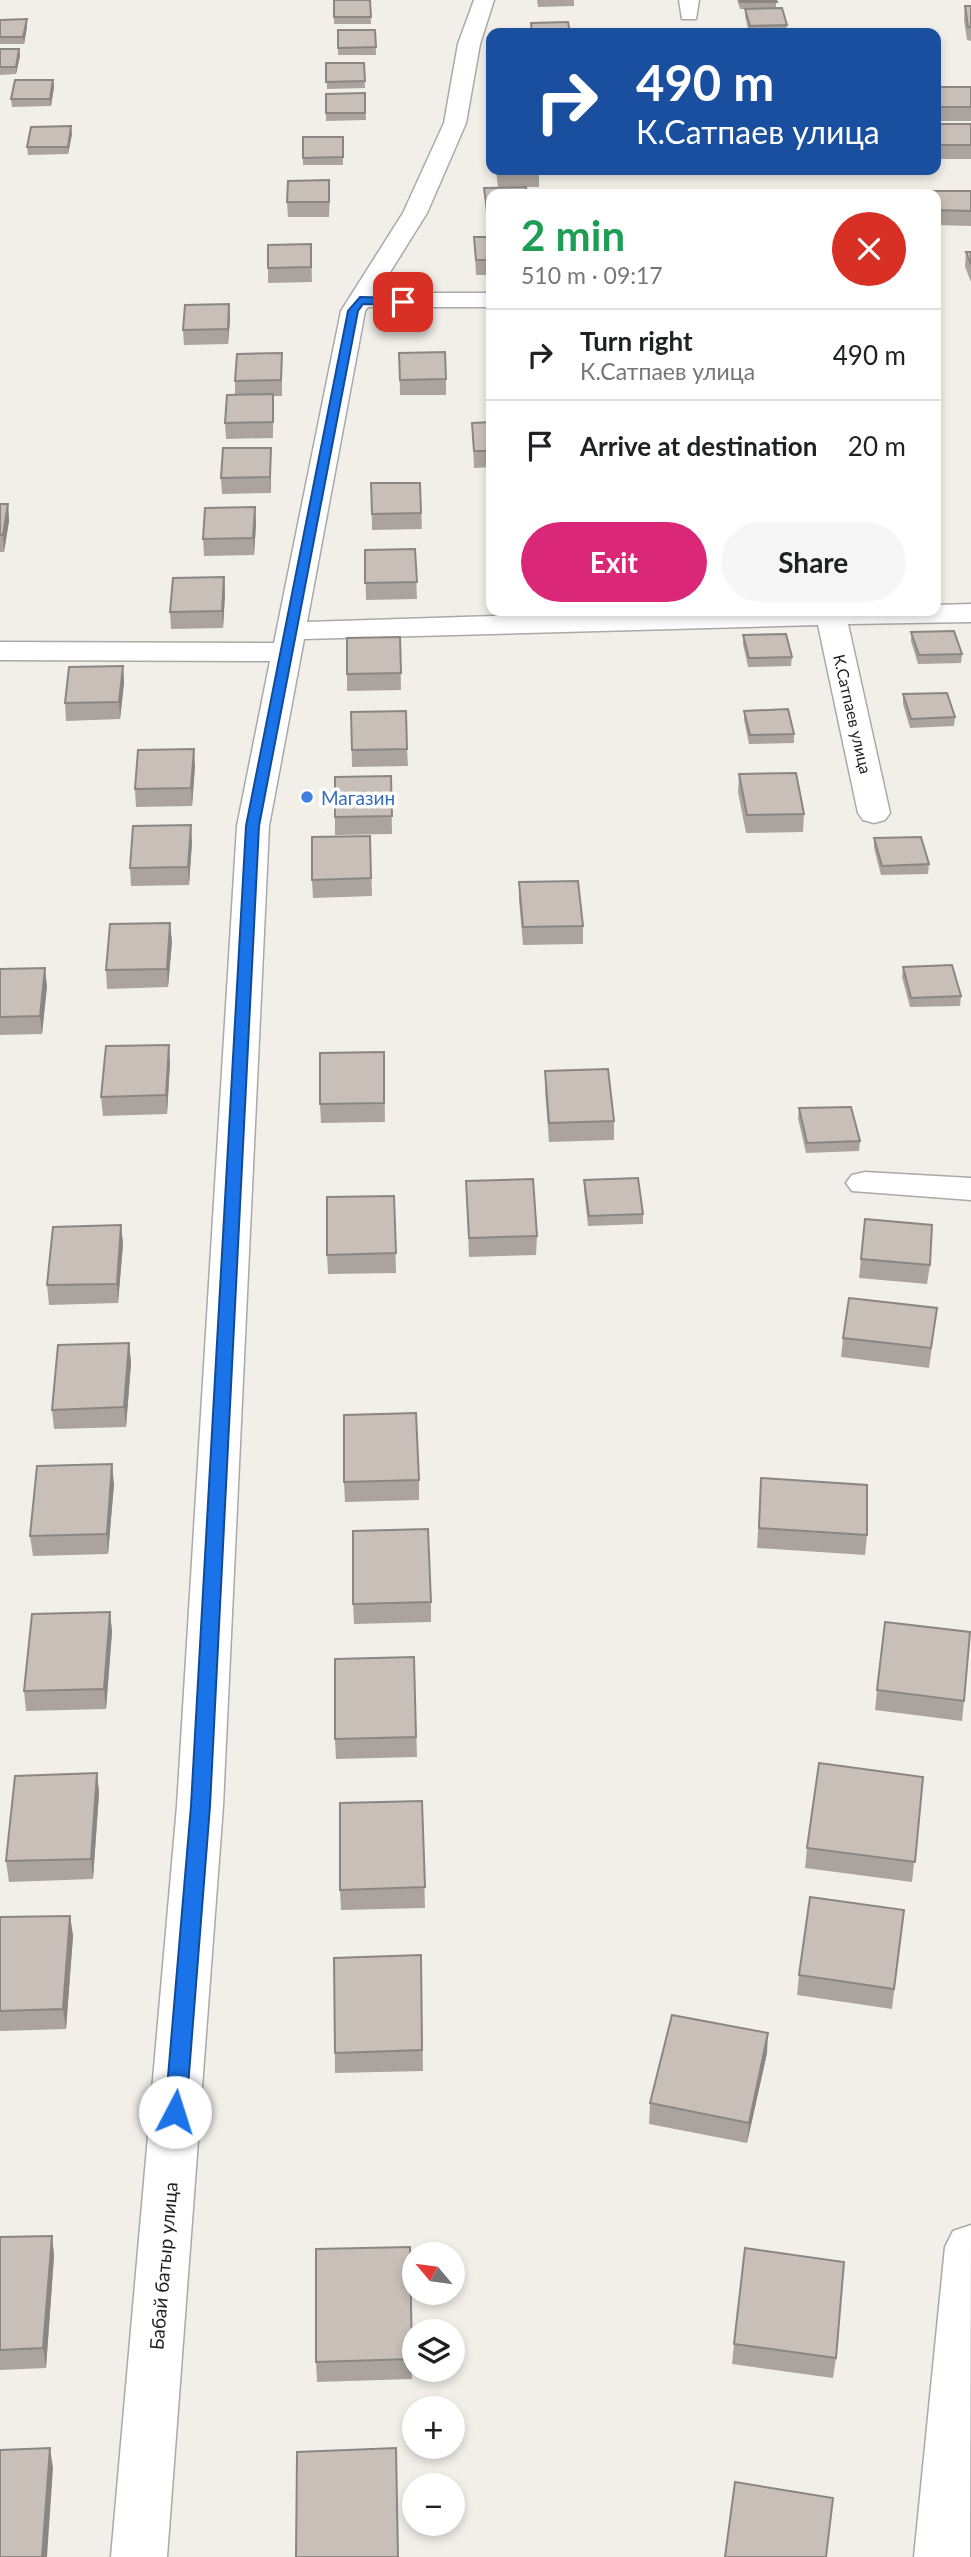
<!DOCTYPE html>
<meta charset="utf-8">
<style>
body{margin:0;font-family:Lato,sans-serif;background:#f6f6f6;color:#202124;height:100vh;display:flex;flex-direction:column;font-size:26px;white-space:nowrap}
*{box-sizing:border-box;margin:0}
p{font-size:23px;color:#757577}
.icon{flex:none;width:38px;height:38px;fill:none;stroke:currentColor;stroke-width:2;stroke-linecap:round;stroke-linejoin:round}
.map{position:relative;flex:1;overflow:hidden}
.panel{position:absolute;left:486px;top:189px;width:455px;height:427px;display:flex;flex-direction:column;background:#fff;border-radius:14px;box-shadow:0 4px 10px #0003}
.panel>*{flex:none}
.hud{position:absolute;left:486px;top:28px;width:455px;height:147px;border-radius:14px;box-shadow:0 4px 10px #0003;background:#1a4fa0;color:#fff;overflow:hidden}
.needle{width:46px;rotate:299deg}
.controls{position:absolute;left:402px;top:2242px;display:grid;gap:14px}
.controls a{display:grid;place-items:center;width:63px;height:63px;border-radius:50%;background:#fff;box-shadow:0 4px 10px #0003;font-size:35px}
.pin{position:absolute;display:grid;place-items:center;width:60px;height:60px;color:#fff;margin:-30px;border-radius:14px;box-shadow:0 4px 10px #0006}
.me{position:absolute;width:77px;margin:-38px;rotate:5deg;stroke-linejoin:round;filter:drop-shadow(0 0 5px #0008)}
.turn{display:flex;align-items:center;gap:24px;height:147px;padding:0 35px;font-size:32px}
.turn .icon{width:91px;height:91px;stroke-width:2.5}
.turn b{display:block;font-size:49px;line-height:60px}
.round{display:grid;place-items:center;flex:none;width:74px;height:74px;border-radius:37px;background:#f6f6f6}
.overview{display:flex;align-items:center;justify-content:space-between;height:119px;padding:0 35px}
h1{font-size:42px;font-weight:700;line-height:52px;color:#1e9e55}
.button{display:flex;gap:14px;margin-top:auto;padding:14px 35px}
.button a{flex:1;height:80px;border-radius:42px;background:#db2777;color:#fff;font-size:28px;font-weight:700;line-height:80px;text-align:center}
.button a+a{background:#f6f6f6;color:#202124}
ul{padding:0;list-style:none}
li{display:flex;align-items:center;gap:21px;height:91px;padding:0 35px;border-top:2px solid #e0e0e0}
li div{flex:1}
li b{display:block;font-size:26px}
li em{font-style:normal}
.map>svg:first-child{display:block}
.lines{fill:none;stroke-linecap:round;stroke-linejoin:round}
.minor-casing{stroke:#a9a9a9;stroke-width:3}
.minor{fill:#fff;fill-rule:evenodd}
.wall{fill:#aba49e}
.shaded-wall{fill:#8b8681}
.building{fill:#c7bfb8;stroke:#8b8681;stroke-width:2}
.route{fill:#1a73e8;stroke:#114b97;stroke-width:2}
.shop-dot{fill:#3f7fe0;stroke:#fff;stroke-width:2.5}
.labels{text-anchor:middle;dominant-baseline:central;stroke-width:7;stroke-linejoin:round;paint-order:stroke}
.far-street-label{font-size:16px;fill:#222;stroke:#fff}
.shop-label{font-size:19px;fill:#366cbe;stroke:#fff;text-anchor:start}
.street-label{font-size:19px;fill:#222;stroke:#fff}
</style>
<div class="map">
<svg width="971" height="2557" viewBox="0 0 971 2557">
<rect width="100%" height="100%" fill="#f2efe9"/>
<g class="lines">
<g class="minor-casing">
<path id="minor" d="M 474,0 L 494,0 L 480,44 L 466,123 L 427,213 L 377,293 L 492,293 L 492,307 L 368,307 L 365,311 L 307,622 L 657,611 L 936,611 L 936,605 L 971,604 L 971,622 L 848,624 L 890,813 L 885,820 L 874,823 L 863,820 L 858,813 L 818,625 L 304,639 L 269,826 L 223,1806 L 167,2557 L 111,2557 L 177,1806 L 237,826 L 270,661 L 0,660 L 0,642 L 274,643 L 341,311 L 403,213 L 444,123 L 458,44 Z
M 679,0 L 699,0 L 696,19 L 682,19 Z
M 865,1172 L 971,1178 L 971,1200 L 852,1191 L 846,1183 L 852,1175 Z
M 971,2225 L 970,2557 L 914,2557 L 945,2247 L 953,2231 Z"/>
</g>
<use href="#minor" class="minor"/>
</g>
<path class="wall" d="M 334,0 L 370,0 L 371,24 L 334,24 Z
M 537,0 L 574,0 L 574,6 L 538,7 Z
M 737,0 L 776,0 L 776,8 L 787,25 L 786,32 L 749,33 L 745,16 L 745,9 L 740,9 Z
M 965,6 L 971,6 L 971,41 L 967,40 L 964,20 Z
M 0,20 L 27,27 L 24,44 L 0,44 Z
M 338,30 L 375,30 L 376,55 L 338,55 Z
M 0,49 L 19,49 L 20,56 L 16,74 L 0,75 Z
M 326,63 L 364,63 L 365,88 L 327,89 Z
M 53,80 L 54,87 L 51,106 L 12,107 L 11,99 Z
M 936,87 L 971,87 L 971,121 L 936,121 Z
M 365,93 L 366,120 L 326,121 L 326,94 Z
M 936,124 L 971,124 L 971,159 L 936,159 Z
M 72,134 L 68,154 L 28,155 L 27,147 Z
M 303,137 L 343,137 L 343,165 L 303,165 Z
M 496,170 L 539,170 L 539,187 L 526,187 L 492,194 L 492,225 L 487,225 L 484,188 L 498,188 Z
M 919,191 L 971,191 L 971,226 L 936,225 L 936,194 L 918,194 Z
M 330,195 L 329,217 L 288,217 L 287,202 Z
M 474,237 L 492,237 L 492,275 L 476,275 Z
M 311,244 L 312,282 L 268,283 L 268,268 Z
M 966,252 L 971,252 L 971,282 L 965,267 Z
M 229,304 L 230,319 L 228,344 L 184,345 L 183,330 Z
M 282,353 L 282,396 L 273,396 L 273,438 L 226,439 L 225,423 L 235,395 L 235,381 Z
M 399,353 L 446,379 L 446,395 L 400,395 Z
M 492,422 L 492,467 L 474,468 L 472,423 Z
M 271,464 L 271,493 L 222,494 L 221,478 Z
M 371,483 L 420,483 L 422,529 L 372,530 Z
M 0,504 L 8,504 L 9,521 L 4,552 L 0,552 Z
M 255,507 L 256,524 L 254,555 L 204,556 L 203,539 Z
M 415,549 L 417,599 L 366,600 L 365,550 Z
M 224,577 L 225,594 L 223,628 L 171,629 L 170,612 Z
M 911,632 L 962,654 L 961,663 L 918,664 L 911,641 Z
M 743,635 L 792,657 L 791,666 L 748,667 L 743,644 Z
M 400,637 L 401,690 L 347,691 L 347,674 Z
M 123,666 L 124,683 L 120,719 L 66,721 L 65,703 Z
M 903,694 L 955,717 L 954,726 L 910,728 L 903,704 Z
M 744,711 L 794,734 L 794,743 L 749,744 L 744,720 Z
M 351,712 L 407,749 L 408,766 L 352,767 Z
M 195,766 L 192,806 L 136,807 L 135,789 Z
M 739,774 L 804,814 L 803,832 L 746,833 L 738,792 Z
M 391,776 L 392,834 L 335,835 L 335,777 Z
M 370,836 L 372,896 L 313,898 L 312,880 Z
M 874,838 L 929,864 L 928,874 L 881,875 L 874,848 Z
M 192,842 L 189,885 L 131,886 L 130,868 Z
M 519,882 L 583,926 L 583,944 L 523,945 L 519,900 Z
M 172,941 L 168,987 L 107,989 L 106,970 Z
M 903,967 L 961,996 L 960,1006 L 910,1007 L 902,977 Z
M 0,969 L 47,986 L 42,1034 L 0,1035 Z
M 384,1052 L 385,1122 L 321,1123 L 320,1104 Z
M 170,1063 L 167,1114 L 103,1116 L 101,1097 Z
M 545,1071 L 614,1121 L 614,1140 L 549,1142 L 545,1090 Z
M 799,1108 L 860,1141 L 859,1151 L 806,1153 L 798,1118 Z
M 584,1180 L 643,1214 L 643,1224 L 588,1226 L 584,1190 Z
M 466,1181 L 537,1236 L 536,1255 L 469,1257 Z
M 394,1196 L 396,1273 L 328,1274 L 327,1255 Z
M 865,1219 L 930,1265 L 927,1284 L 859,1278 Z
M 121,1225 L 123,1244 L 118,1303 L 49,1305 L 47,1285 Z
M 937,1308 L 929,1368 L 841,1357 L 843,1338 Z
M 129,1343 L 131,1363 L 126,1427 L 54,1429 L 52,1410 Z
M 761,1478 L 867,1535 L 865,1555 L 757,1548 Z
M 419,1480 L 419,1500 L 345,1502 L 344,1482 Z
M 114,1484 L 108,1554 L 33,1556 L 30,1536 Z
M 431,1602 L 431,1622 L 354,1624 L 353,1604 Z
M 110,1612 L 112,1632 L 106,1709 L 26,1711 L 24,1691 Z
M 414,1657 L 417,1757 L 336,1759 L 335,1739 Z
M 877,1690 L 964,1701 L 962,1721 L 875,1710 Z
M 97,1773 L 99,1793 L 93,1879 L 9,1882 L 6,1861 Z
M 923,1777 L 912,1882 L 805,1868 L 807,1848 Z
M 422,1801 L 425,1908 L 341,1910 L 340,1890 Z
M 904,1910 L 892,2009 L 797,1995 L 799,1975 Z
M 70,1916 L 73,1936 L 66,2029 L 0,2031 L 0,1917 Z
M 421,1955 L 423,2071 L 335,2073 L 335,2053 Z
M 767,2053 L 747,2143 L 649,2124 L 650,2103 Z
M 52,2236 L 54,2256 L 46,2368 L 0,2370 L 0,2237 Z
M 410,2247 L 412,2379 L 317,2382 L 316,2362 Z
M 734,2344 L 836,2358 L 833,2378 L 732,2364 Z"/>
<path class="shaded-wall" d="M 27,19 L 27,27 L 24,44 L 23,37 Z
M 19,49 L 20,56 L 16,74 L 16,67 Z
M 53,80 L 54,87 L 51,106 L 50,99 Z
M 71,126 L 72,134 L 68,154 L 68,147 Z
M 229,304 L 230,319 L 228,344 L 228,329 Z
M 271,448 L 271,493 L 270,477 Z
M 8,504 L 9,521 L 4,552 L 3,535 Z
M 255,507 L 256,524 L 254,555 L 253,538 Z
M 224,577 L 225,594 L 223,628 L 222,611 Z
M 123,666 L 124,683 L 120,719 L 119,702 Z
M 194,749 L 195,766 L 192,806 L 191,788 Z
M 191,825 L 192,842 L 189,885 L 188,867 Z
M 170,923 L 172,941 L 168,987 L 167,969 Z
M 45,968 L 47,986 L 42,1034 L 40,1016 Z
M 169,1045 L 170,1063 L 167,1114 L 166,1095 Z
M 121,1225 L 123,1244 L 118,1303 L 117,1284 Z
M 129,1343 L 131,1363 L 126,1427 L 124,1407 Z
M 112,1464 L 114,1484 L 108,1554 L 107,1534 Z
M 110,1612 L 112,1632 L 106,1709 L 104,1689 Z
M 97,1773 L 99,1793 L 93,1879 L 91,1859 Z
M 70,1916 L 73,1936 L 66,2029 L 63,2009 Z
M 768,2033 L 767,2053 L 747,2143 L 749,2123 Z
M 52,2236 L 54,2256 L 46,2368 L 43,2348 Z
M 50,2448 L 53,2468 L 47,2557 L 42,2557 Z"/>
<path class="building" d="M 334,0 L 370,0 L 371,17 L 334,17 Z
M 740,0 L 776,0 L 777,2 L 740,2 Z
M 965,6 L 971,6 L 971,27 L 968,27 Z
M 782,8 L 787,25 L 750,26 L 745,9 Z
M 27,19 L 23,37 L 0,37 L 0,20 Z
M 568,22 L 570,33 L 532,33 L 531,23 Z
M 338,30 L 375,30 L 376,47 L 338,48 Z
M 0,49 L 19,49 L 16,67 L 0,67 Z
M 326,63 L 364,63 L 365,81 L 326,82 Z
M 15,80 L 53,80 L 50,99 L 11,99 Z
M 936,87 L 971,87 L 971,107 L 936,107 Z
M 365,93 L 365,113 L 326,113 L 326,94 Z
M 936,124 L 971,124 L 971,145 L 936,145 Z
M 71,126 L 68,147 L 27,147 L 31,127 Z
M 303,137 L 343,137 L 343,157 L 303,158 Z
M 498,170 L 539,170 L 539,173 L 498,173 Z
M 329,180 L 329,202 L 287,202 L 288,181 Z
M 526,187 L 527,194 L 492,194 L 492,210 L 487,210 L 484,188 Z
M 919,191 L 971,191 L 971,211 L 936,210 L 936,194 L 919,194 Z
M 474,237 L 492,237 L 492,260 L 476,260 Z
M 311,244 L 311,267 L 268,268 L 268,245 Z
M 966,252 L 971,252 L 971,264 Z
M 229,304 L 228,329 L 183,330 L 185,305 Z
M 445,352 L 446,379 L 400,380 L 399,353 Z
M 282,353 L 281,380 L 235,381 L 237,354 Z
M 273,394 L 273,422 L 225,423 L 227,395 Z
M 492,422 L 492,451 L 474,451 L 472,423 Z
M 223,448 L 271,448 L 270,477 L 221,478 Z
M 371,483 L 420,483 L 421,513 L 372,514 Z
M 0,504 L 8,504 L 3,535 L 0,535 Z
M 255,507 L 253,538 L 203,539 L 205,508 Z
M 415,549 L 417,582 L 365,583 L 365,550 Z
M 224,577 L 222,611 L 170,612 L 173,578 Z
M 954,631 L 962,654 L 919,655 L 911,632 Z
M 786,634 L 792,657 L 749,658 L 743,635 Z
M 400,637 L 401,673 L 347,674 L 347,638 Z
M 123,666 L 119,702 L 65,703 L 69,667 Z
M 947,693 L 955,717 L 911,719 L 903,694 Z
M 788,709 L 794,734 L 750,735 L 744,711 Z
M 406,711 L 407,749 L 352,750 L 351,712 Z
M 194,749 L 191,788 L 135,789 L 138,750 Z
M 796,773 L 804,814 L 747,815 L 739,774 Z
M 391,776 L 392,816 L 335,817 L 335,777 Z
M 191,825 L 188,867 L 130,868 L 133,826 Z
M 370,836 L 371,878 L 312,880 L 312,837 Z
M 921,837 L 929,864 L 882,866 L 874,838 Z
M 578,881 L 583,926 L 523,927 L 519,882 Z
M 170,923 L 167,969 L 106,970 L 110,924 Z
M 952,965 L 961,996 L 911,998 L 903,967 Z
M 45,968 L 40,1016 L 0,1017 L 0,969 Z
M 169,1045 L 166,1095 L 101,1097 L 106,1046 Z
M 384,1052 L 384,1103 L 320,1104 L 320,1053 Z
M 608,1069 L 614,1121 L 549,1123 L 545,1071 Z
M 851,1107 L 860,1141 L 807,1143 L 799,1108 Z
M 638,1178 L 643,1214 L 589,1216 L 584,1180 Z
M 533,1179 L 537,1236 L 469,1238 L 466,1181 Z
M 394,1196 L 396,1253 L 327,1255 L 327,1197 Z
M 865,1219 L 932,1225 L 930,1265 L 861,1259 Z
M 121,1225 L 117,1284 L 47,1285 L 53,1227 Z
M 849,1298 L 937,1308 L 931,1348 L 843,1338 Z
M 129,1343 L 124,1407 L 52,1410 L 58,1345 Z
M 416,1413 L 419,1480 L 344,1482 L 344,1415 Z
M 112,1464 L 107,1534 L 30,1536 L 37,1466 Z
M 761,1478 L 867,1485 L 867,1535 L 759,1528 Z
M 428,1529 L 431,1602 L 353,1604 L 353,1531 Z
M 110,1612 L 104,1689 L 24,1691 L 32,1614 Z
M 885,1622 L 970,1632 L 964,1701 L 877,1690 Z
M 414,1657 L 416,1737 L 335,1739 L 335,1659 Z
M 819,1763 L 923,1777 L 915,1862 L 807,1848 Z
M 97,1773 L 91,1859 L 6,1861 L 15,1776 Z
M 422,1801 L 425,1887 L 340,1890 L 340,1803 Z
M 810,1897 L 904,1910 L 894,1989 L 799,1975 Z
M 70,1916 L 63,2009 L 0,2011 L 0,1917 Z
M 421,1955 L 422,2050 L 335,2053 L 334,1958 Z
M 672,2015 L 768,2033 L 749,2123 L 650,2103 Z
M 52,2236 L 43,2348 L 0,2350 L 0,2237 Z
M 410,2247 L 412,2359 L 316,2362 L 316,2249 Z
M 745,2248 L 844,2262 L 836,2358 L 734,2344 Z
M 50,2448 L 42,2557 L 0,2557 L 0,2450 Z
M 396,2448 L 398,2557 L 296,2557 L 297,2452 Z
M 735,2482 L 833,2498 L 826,2557 L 725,2557 Z"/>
<path class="route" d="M 360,297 L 403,298 L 408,302 L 403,305 L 363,304 L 358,311 L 259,826 L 210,1806 L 186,2112 L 183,2118 L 175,2121 L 168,2118 L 165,2112 L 191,1806 L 246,826 L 348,311 Z"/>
<circle class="shop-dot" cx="307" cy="797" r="7"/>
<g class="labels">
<g class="far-street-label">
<text transform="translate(853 714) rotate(77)">К.Сатпаев улица</text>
</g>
<g class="shop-label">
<text x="321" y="797">Магазин</text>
</g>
<g class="street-label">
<text transform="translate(163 2266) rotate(-85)">Бабай батыр улица</text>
</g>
</g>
</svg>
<div class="controls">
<a><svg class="needle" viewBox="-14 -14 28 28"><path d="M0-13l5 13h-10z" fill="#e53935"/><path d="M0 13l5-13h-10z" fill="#757577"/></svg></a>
<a><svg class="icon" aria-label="layers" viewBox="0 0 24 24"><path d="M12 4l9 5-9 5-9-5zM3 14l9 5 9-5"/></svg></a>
<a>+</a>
<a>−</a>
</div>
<div class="pin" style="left:403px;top:302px;background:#d93025"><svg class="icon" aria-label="arrive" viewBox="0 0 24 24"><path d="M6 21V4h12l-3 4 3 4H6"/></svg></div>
<svg class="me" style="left:175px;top:2112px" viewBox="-20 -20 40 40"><circle r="19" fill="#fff"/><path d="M0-13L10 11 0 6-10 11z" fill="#1a73e8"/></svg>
<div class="hud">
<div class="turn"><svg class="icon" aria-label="right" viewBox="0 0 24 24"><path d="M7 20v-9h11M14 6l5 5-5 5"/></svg><div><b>490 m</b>К.Сатпаев улица</div></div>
</div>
<section class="panel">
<div class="overview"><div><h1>2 min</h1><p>510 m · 09:17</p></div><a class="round" style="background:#d93025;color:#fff"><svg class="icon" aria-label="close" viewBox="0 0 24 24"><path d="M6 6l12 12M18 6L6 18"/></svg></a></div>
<ul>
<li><svg class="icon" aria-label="right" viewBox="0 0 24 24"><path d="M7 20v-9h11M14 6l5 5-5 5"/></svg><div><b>Turn right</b><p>К.Сатпаев улица</p></div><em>490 m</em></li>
<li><svg class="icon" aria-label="arrive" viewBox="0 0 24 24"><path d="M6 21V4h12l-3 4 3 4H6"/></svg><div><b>Arrive at destination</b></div><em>20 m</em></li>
</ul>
<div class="button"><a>Exit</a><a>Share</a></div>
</section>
</div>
